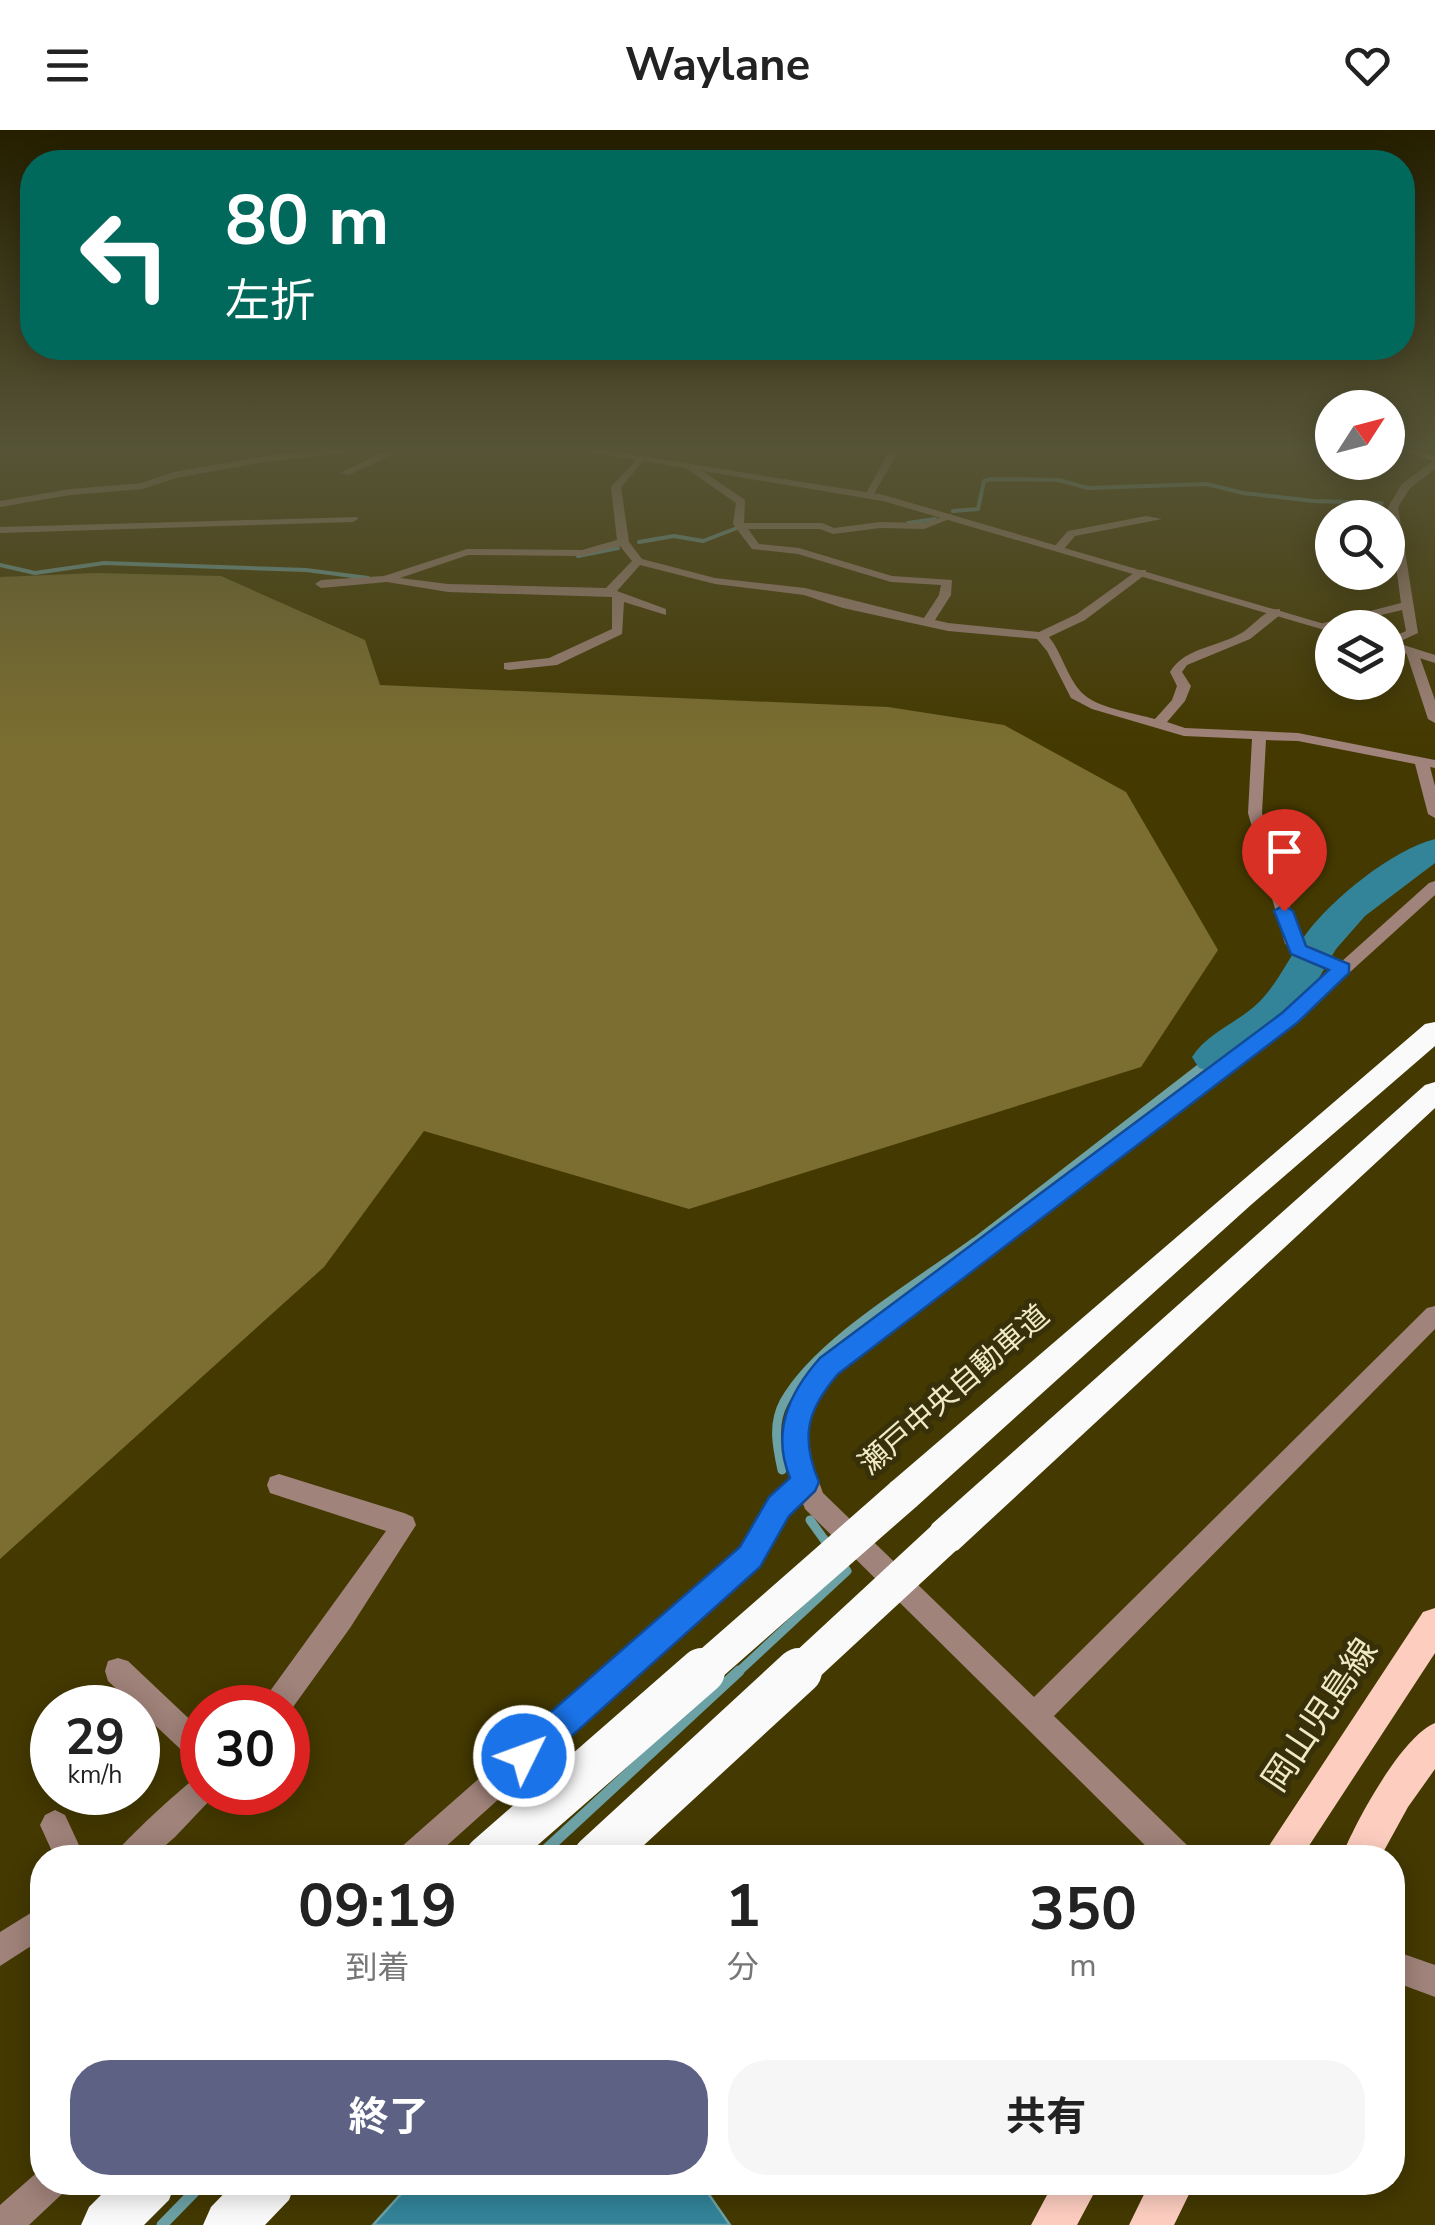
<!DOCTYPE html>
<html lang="ja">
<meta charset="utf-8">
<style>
body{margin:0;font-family:"Nunito Sans","Noto Sans JP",sans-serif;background:#f6f6f6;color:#222;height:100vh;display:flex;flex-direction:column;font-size:38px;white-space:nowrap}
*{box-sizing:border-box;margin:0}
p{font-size:32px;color:#767676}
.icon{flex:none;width:55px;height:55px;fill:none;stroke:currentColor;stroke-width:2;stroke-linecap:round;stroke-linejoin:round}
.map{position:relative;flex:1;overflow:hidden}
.panel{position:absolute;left:30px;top:1715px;width:1375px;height:350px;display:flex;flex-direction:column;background:#fff;border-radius:40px;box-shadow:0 5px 25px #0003}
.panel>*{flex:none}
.hud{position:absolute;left:20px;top:20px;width:1395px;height:210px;border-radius:40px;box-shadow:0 5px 25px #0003;background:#00695c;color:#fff;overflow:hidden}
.needle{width:65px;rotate:54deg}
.buttons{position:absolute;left:1315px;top:260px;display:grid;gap:20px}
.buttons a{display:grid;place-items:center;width:90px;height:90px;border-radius:50%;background:#fff;box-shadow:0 5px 25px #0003;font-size:50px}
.speed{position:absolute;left:30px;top:1555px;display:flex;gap:20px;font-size:50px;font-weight:700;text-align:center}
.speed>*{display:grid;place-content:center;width:130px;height:130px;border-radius:50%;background:#fff;box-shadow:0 5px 25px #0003;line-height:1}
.speed small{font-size:25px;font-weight:400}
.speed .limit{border:15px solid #d22;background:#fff;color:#111}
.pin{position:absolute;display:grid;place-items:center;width:85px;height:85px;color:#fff;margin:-102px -42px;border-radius:50% 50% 50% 0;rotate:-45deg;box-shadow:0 0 10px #0007}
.pin .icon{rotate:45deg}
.me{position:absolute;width:110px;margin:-55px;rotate:48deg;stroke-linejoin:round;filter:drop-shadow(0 0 8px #0008)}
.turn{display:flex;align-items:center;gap:35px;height:210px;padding:0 40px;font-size:45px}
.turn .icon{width:130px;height:130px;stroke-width:2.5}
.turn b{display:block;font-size:70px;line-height:85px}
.eta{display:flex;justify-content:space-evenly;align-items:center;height:170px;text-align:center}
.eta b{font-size:60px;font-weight:700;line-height:70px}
.primary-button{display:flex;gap:20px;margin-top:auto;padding:20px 40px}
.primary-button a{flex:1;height:115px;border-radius:40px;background:#5d6284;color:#fff;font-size:40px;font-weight:700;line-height:115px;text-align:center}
.primary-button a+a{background:#f6f6f6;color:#222}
header{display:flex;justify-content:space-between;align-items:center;height:130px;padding:0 40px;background:#fff;font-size:45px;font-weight:700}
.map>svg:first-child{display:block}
.forest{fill:#7b6e30}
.water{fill:#338499;stroke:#6ca2a6;stroke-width:2.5}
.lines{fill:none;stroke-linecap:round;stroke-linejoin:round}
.stream-far3{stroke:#6ca2a6;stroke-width:4}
.stream-far2{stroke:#6ca2a6;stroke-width:8}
.stream-far1{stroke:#6ca2a6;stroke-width:9}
.stream{stroke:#6ca2a6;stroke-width:11}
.river{fill:#338499;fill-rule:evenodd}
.minor{fill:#a0837a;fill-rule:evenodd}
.tertiary{fill:#a0837a;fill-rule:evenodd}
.primary{fill:#fdcec0;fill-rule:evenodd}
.motorway{fill:#fafafa;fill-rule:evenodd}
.motorway-bridge-far1{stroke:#fafafa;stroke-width:35}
.motorway-bridge{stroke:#fafafa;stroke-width:46}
.route{fill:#1a73e8;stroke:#114b97;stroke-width:2.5}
.labels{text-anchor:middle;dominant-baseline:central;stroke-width:10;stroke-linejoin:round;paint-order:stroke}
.street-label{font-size:30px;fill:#f0e9c6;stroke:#373009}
.near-street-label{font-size:35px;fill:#f0e9c6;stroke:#373009}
</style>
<header><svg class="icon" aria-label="menu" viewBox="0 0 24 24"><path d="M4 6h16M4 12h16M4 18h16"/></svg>Waylane<svg class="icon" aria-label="heart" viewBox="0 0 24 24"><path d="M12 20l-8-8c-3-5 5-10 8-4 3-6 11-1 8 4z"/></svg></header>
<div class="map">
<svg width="1435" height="2095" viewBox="0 0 1435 2095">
<rect width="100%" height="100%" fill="#443900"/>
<path class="forest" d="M 97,443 L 221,446 L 365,510 L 380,555 L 888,577 L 1004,595 L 1126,662 L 1218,820 L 1141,937 L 689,1079 L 424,1001 L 324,1137 L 0,1429 L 0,447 Z"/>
<path class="water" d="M 411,2053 L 701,2053 L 730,2095 L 373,2095 Z"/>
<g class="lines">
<path class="stream-far3" d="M 953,381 L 978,379 L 984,351 L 991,349 L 1059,350 L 1088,358 L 1207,354 L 1243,363 L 1314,371 L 1382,373
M 908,393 L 935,389
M 639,412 L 674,406 L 703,411 L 737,398
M 578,426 L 618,418
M 0,435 L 35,443 L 104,433 L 306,440 L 368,448"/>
<path class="stream-far2" d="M 972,1114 L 1214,927"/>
<path class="stream-far1" d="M 782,1340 C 777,1317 772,1294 784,1272 C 817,1212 919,1153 975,1112
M 810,1390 L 831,1419
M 736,1544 L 847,1441 L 842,1434"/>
<path class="stream" d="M 537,1728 L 739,1541
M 162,2095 L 204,2052"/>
<path class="river" d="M 1435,709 L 1435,733 L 1365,786 L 1336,819 L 1300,880 L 1284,897 L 1229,938 L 1214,942 L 1199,938 L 1192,927 C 1207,903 1237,893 1257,874 C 1278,854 1289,827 1306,804 C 1333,768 1392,720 1435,709 Z"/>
<path class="minor" d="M 344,318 L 385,318 L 264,332 L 176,348 L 142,359 L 70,365 L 0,377 L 0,371 L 70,359 L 141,353 L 174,342 L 264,326 Z
M 392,318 L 406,318 L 349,345 L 340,343 Z
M 891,318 L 901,318 L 872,367 L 864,367 Z
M 1395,318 L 1412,318 L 1435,326 L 1435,339 L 1410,358 L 1398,377 L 1418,503 L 1388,517 L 1388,509 L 1406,501 L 1402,480 L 1322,499 L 1316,495 L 1401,473 L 1388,377 L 1402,354 L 1433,331 Z
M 640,326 L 645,329 L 621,357 L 629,412 L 642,429 L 715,448 L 805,458 L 924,488 L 939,465 L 941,455 L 891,452 L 798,424 L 752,419 L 733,394 L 736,373 L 683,336 L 692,334 L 745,370 L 744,393 L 822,393 L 834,398 L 880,392 L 923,393 L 952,384 L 952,388 L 924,399 L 880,398 L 833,404 L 820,399 L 748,399 L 759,414 L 799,418 L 892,446 L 952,450 L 951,465 L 935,490 L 948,493 L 1039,502 L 1077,484 L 1138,440 L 1146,440 L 1146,444 L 1085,490 L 1049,507 C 1062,523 1067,547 1081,562 C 1096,578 1134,583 1155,589 L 1172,570 L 1177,556 L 1170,542 C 1185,516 1223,517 1246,500 C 1257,491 1267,479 1280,479 L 1280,485 L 1250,509 L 1187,535 L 1182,542 L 1191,556 L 1185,571 L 1167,592 L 1185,598 L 1298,603 L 1435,630 L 1435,638 L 1430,637 L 1435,656 L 1435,688 L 1428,684 L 1415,634 L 1298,611 L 1266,610 L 1262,683 L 1300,811 L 1341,832 L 1429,753 L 1435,751 L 1435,765 L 1295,892 L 837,1243 L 815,1274 L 808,1300 L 812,1333 L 823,1363 L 1034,1567 L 1427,1178 L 1435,1176 L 1435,1199 L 1054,1586 L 1190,1718 L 1195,1728 L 1158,1728 L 805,1379 L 802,1371 L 788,1384 L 759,1436 L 433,1728 L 395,1728 L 400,1718 L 741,1418 L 770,1368 L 793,1348 C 777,1297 789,1269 821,1229 L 1283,884 L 1331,840 L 1285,814 L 1248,683 L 1252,609 L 1184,606 L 1092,579 L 1071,568 L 1047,521 L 1037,509 L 948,501 L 843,478 L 804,465 L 715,454 L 640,435 L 617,461 L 666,479 L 666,485 L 624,472 L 622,504 L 557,535 L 509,540 L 504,539 L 504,533 L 549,528 L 612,499 L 612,467 L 448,462 L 387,452 L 321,458 L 315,454 L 321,450 L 384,446 L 467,419 L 582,420 L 617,410 L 611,357 ZM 620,416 L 632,431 L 606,458 L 448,454 L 400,448 L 468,425 L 582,426 Z
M 1146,386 L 1162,389 L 1075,406 L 1063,420 L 1053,418 L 1068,401 Z
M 357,387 L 358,389 L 353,392 L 0,403 L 0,397 Z
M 1412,518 L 1418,522 L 1435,570 L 1435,593 L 1428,589 L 1406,522 Z
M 279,1344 L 404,1383 L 413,1387 L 416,1395 L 350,1498 L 288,1584 L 288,1578 L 261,1578 L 265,1568 L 386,1401 L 270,1363 L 267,1355 L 270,1347 Z
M 118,1528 L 128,1531 L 202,1601 L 202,1634 L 192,1630 L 108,1551 L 105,1541 L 108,1531 Z
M 202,1644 L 202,1662 L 214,1662 L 212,1668 L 175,1707 L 151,1728 L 112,1728 C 116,1718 191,1648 202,1644 Z
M 55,1680 L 65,1685 L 85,1728 L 55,1728 L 40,1695 L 45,1685 Z
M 42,1776 L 42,1809 L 0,1836 L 0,1802 Z
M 42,2038 L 42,2052 L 67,2052 L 62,2064 L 29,2095 L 0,2095 L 0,2075 Z"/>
<path class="tertiary" d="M 565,318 L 591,318 L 884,365 L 1338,498 L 1328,501 L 883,371 Z
M 1388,510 L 1435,525 L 1435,533 L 1388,518 Z
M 1392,1820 L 1435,1835 L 1435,1867 L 1392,1851 Z"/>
<path class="primary" d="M 1435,1478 L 1435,1523 L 1301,1728 L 1261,1728 L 1423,1482 Z
M 1435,1593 L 1435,1639 L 1408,1677 L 1380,1728 L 1341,1728 C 1355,1693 1401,1607 1435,1593 Z
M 1054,2052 L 1100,2052 L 1077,2095 L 1031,2095 Z
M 1150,2052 L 1195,2052 L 1174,2095 L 1129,2095 Z"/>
<path class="motorway" d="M 1435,892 L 1435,916 L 1252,1074 L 916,1377 L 903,1382 L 890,1377 L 885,1365 L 890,1353 L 1425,894 Z
M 1435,952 L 1435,978 L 958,1420 L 945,1425 L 932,1420 L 926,1407 L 932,1394 L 1425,955 Z
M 114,2052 L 176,2052 L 169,2070 L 144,2095 L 81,2095 L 89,2077 Z
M 235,2052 L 296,2052 L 289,2070 L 265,2095 L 203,2095 L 211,2077 Z"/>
<path class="motorway-bridge-far1" d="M 699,1544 L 903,1365
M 797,1544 L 945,1407"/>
<path class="motorway-bridge" d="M 488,1728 L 702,1541
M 596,1728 L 799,1541"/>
</g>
<linearGradient id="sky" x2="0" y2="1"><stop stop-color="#251f00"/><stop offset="0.52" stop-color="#565437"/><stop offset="1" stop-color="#565437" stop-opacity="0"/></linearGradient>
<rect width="1435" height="612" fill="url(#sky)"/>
<path class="route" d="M 1284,775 L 1293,781 L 1306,816 L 1349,834 L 1349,843 L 1297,893 L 838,1244 C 807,1280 800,1307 819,1352 L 815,1361 L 789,1386 L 760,1437 L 536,1638 L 524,1642 L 513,1638 L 509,1626 L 513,1615 L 740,1417 L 769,1367 L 790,1348 C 771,1302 789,1263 820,1228 L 1282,883 L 1329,840 L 1291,824 L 1274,781 Z"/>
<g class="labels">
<g class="street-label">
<text transform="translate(954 1260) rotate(-41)">瀬戸中央自動車道</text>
</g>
<g class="near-street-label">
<text transform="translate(1320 1585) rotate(-56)">岡山児島線</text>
</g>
</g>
</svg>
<div class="buttons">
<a><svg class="needle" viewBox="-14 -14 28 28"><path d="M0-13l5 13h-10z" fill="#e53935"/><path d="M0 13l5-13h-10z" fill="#767676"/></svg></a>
<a><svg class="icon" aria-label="search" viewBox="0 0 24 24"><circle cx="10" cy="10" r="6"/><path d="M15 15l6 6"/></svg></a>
<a><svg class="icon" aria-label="layers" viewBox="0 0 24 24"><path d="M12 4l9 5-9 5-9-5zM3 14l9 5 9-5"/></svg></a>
</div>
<div class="speed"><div>29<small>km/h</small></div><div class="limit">30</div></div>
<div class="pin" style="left:1284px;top:781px;background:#d93025"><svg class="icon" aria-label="arrive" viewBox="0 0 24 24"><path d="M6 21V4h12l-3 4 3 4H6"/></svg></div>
<svg class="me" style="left:524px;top:1626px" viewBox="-20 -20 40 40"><circle r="17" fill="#1a73e8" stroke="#fff" stroke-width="3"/><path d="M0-11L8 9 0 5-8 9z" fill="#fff"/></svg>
<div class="hud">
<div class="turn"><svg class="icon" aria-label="left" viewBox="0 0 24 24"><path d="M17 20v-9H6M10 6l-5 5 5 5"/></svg><div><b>80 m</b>左折</div></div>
</div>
<section class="panel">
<div class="eta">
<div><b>09:19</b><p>到着</p></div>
<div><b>1</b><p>分</p></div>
<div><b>350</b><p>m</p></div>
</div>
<div class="primary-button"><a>終了</a><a>共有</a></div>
</section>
</div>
